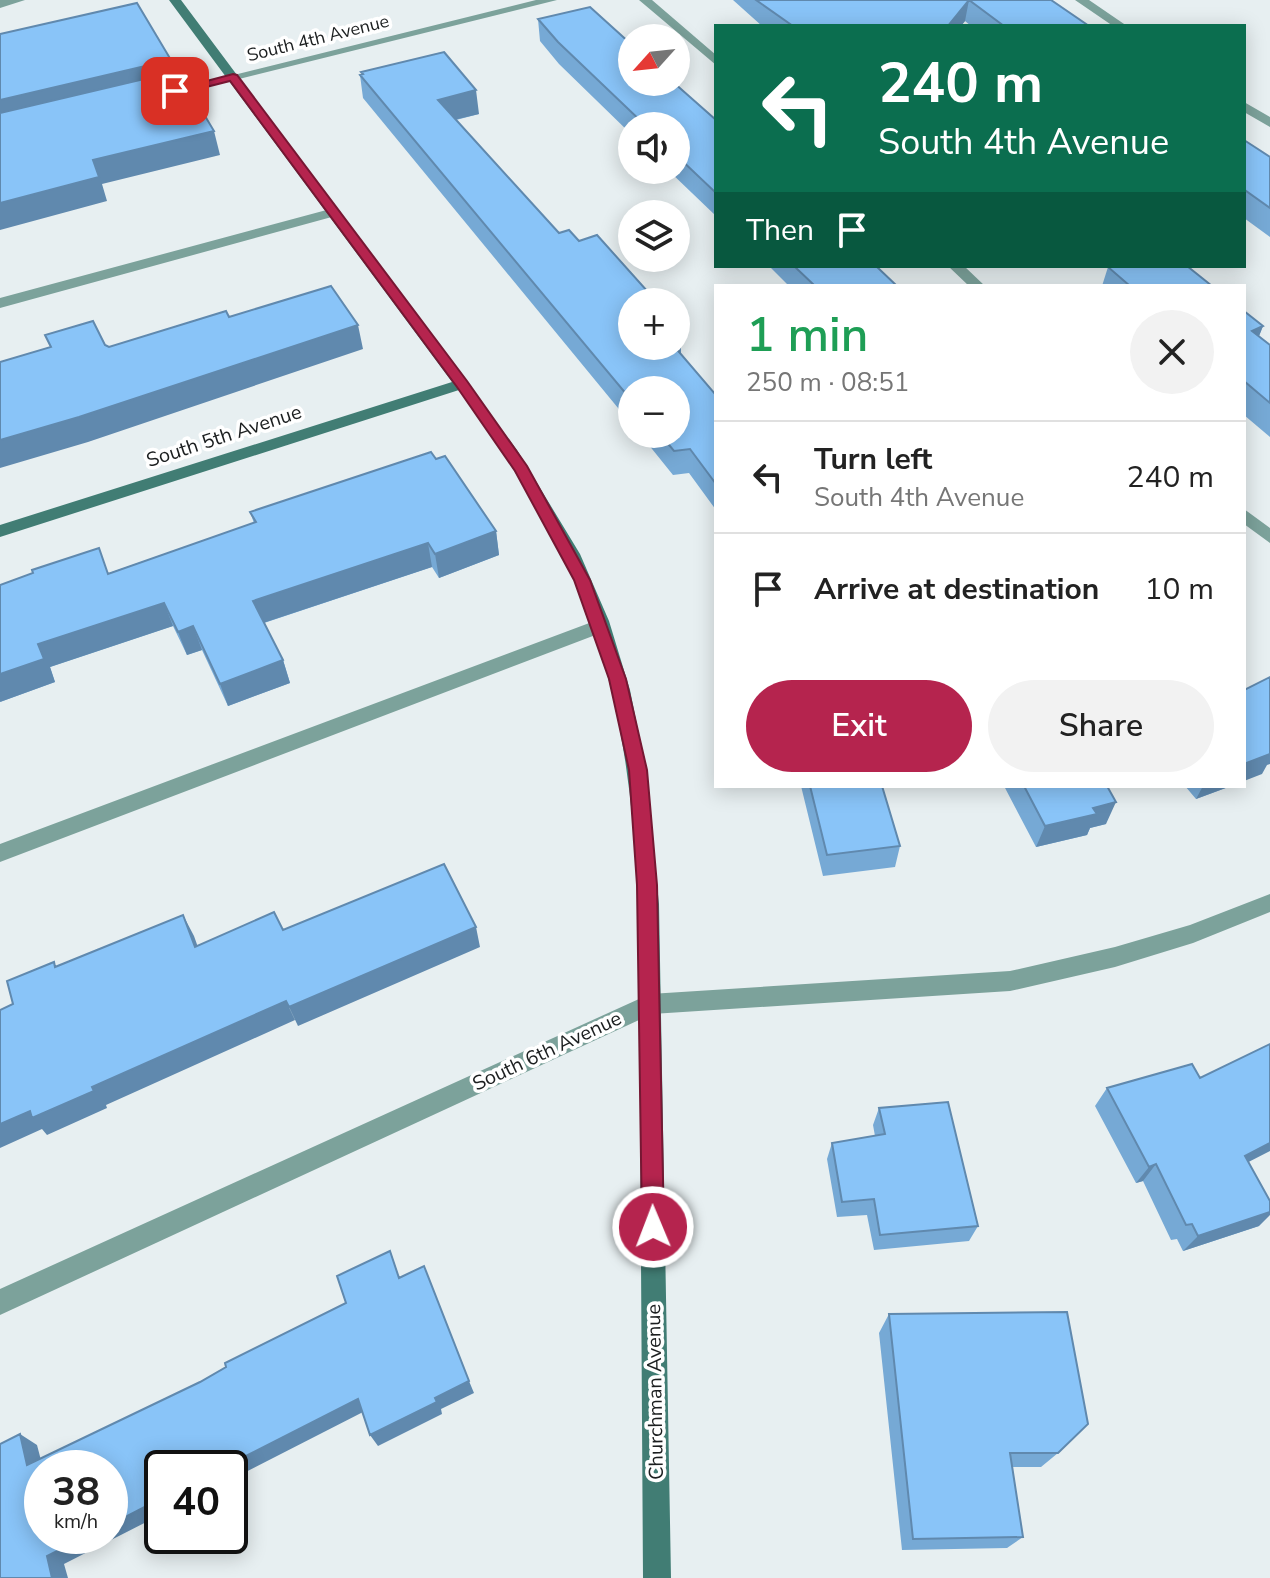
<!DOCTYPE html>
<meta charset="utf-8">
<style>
body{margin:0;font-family:"Nunito Sans",sans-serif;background:#f2f2f2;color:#222;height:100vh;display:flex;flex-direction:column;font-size:30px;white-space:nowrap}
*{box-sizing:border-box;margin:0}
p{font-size:26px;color:#767676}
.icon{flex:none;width:44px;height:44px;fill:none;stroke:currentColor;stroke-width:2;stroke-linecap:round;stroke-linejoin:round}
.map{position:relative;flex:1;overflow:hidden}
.panel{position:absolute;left:714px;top:284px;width:532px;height:504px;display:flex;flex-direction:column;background:#fff;border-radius:0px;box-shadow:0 4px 20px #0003}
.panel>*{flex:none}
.top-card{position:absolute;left:714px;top:24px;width:532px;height:244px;border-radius:0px;box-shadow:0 4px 20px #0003;background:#0b6e4f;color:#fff;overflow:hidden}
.needle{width:52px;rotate:243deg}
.tools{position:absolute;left:618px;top:24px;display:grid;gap:16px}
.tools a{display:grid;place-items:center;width:72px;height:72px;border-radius:50%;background:#fff;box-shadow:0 4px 20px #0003;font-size:40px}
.speed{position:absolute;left:24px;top:1450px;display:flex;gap:16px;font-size:40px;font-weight:700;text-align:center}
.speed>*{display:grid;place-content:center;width:104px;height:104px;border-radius:50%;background:#fff;box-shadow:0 4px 20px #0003;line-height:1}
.speed small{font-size:20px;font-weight:400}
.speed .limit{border:4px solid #111;border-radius:12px;background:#fff;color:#111}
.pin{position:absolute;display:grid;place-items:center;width:68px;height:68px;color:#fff;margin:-34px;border-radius:16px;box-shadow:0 4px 12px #0006}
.me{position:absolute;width:88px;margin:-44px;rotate:359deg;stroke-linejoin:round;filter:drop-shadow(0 0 6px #0008)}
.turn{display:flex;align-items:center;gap:28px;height:168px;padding:0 32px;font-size:36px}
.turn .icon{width:104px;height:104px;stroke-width:2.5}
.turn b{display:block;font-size:56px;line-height:68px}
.then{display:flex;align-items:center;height:76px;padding:0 32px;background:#0003;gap:16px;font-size:30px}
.round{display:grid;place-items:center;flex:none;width:84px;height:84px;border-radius:42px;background:#f2f2f2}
.head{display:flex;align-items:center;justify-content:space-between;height:136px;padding:0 32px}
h1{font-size:48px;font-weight:600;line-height:60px;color:#1e9e55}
.button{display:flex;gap:16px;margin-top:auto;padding:16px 32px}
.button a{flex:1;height:92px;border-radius:48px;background:#b5244e;color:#fff;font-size:32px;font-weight:600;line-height:92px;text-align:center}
.button a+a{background:#f2f2f2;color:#222}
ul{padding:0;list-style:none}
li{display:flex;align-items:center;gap:24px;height:112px;padding:0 32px;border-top:2px solid #e0e0e0}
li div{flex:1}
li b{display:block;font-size:30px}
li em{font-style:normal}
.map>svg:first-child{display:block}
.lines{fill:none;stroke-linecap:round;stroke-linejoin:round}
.lane{fill:#7ca29b;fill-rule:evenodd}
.street{fill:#7ca29b;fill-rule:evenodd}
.secondary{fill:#417d74;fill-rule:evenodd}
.wall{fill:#76a9d5}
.shaded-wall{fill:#6089ae}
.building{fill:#89c4f8;stroke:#6089ae;stroke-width:2}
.route{fill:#b5244e;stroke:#761733;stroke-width:2}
.labels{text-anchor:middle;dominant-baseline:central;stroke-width:7;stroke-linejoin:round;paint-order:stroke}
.far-street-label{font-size:18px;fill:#1b1e1f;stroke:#fff}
.street-label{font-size:20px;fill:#1b1e1f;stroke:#fff}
</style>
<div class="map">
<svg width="1270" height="1578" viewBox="0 0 1270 1578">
<rect width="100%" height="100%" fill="#e7eff1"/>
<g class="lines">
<path class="lane" d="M 0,0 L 25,0 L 0,8 Z
M 334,208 L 341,212 L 339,215 L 0,308 L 0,298 Z
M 600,619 L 609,626 L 606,631 L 0,862 L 0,844 Z"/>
<path class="street" d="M 536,0 L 557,0 L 163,98 L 157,94 Z
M 639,0 L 652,0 L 716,55 L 716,65 Z
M 1075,0 L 1089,0 L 1127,26 L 1113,26 Z
M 1244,102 L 1270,117 L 1270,127 L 1244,112 Z
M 948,266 L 964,266 L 985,286 L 969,286 Z
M 1244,509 L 1270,528 L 1270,543 L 1244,524 Z
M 1270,894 L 1270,912 L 1193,943 L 1115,967 L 1010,991 L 652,1014 L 0,1315 L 0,1289 L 650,994 L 1010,971 L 1115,947 L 1190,925 Z"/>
<path class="secondary" d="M 169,0 L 181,0 L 517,450 L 580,554 L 609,621 L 630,690 L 644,760 L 659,904 L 671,1578 L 643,1578 C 642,1420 641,1261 640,1103 C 639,943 646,773 590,620 C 559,536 511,462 459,390 L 0,537 L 0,525 L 452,382 Z"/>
</g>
<path class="wall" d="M 733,0 L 1051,0 L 1089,26 L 971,26 L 965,21 L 961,26 L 762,26 Z
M 538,19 L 716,120 L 716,216 L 668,170 L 676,170 L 676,126 L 632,126 L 632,135 L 559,64 L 540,41 Z
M 361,72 L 479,114 L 456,120 L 559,233 L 632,302 L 681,342 L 681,354 L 716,395 L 716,510 L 689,473 L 673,475 L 640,434 L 676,434 L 632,390 L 632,425 L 363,98 L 360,75 L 362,74 Z
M 1244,140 L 1270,157 L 1270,237 L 1244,218 Z
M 769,266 L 876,266 L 897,286 L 789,286 Z
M 1108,267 L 1212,286 L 1102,286 Z
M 1244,311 L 1263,326 L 1259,336 L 1270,345 L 1270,437 L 1244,415 Z
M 436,459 L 496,531 L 499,555 L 439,578 L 432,567 L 264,623 L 283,660 L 290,683 L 228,706 L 202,650 L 187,655 L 173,626 L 50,667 L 55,682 L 0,702 L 109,573 L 254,523 L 250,512 Z
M 801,786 L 882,786 L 900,846 L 895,867 L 823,876 Z
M 1004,786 L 1107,786 L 1106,824 L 1090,828 L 1087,835 L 1036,847 Z
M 1185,786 L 1231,786 L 1196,799 Z
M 1107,1088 L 1248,1162 L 1259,1226 L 1183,1251 L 1177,1239 L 1171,1240 L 1143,1181 L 1136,1183 L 1095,1106 Z
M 879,1108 L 978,1226 L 969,1241 L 874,1250 L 867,1215 L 837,1217 L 827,1159 L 832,1143 L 875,1136 L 873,1125 Z
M 889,1314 L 1058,1453 L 1041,1467 L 1012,1467 L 1023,1537 L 1007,1548 L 902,1550 L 879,1333 Z"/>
<path class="shaded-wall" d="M 969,0 L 965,21 L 961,26 L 948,26 Z
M 171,60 L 178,83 L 0,126 L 0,100 Z
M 476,90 L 479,114 L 441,123 L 438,100 Z
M 214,131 L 220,155 L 102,184 L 107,201 L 0,230 L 0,203 L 93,160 Z
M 358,325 L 363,349 L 88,442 L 0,468 L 0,440 Z
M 1263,326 L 1253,351 L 1252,331 Z
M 681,342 L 680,366 L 673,346 L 676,346 L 676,343 Z
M 496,531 L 499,555 L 439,578 L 435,554 Z
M 428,543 L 432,567 L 260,624 L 253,601 Z
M 164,603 L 173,626 L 50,667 L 55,682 L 0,702 L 0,674 L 38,644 Z
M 193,626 L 202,650 L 187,655 L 178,632 Z
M 283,660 L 290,683 L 228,706 L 220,684 Z
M 1270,750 L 1270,764 L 1267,765 L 1262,774 L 1244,781 L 1244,764 Z
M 1203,786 L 1231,786 L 1196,799 Z
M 1116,802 L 1106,824 L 1090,828 L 1087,835 L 1036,847 L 1045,826 L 1093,808 Z
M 183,915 L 194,936 L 205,967 L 195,947 Z
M 476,927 L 480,947 L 298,1026 L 289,1007 Z
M 286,1001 L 295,1020 L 106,1105 L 107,1108 L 47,1135 L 42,1129 L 0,1148 L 0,1124 L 30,1111 L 92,1087 Z
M 1270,1143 L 1270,1151 L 1229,1172 L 1245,1156 Z
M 1156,1164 L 1143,1181 L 1136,1183 L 1149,1167 Z
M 1270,1212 L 1270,1215 L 1259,1226 L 1183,1251 L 1198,1236 Z
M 469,1381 L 474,1393 L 441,1409 L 442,1414 L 378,1446 L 370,1435 L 435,1398 Z
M 358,1399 L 365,1411 L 230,1480 L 230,1468 L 222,1468 Z
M 20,1434 L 37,1445 L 43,1468 L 27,1465 Z
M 162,1498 L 162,1514 L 64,1564 L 68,1578 L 52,1578 L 47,1556 L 87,1536 L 110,1536 L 110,1525 Z"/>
<path class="building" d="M 756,0 L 1051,0 L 1089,26 L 1004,26 L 969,0 L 948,26 L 793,26 Z
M 137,3 L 171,60 L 0,100 L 0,34 Z
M 590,7 L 632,45 L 632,82 L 673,82 L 716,120 L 716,193 L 676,155 L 676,126 L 646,126 L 558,42 L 538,19 Z
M 444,52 L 476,90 L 438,100 L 559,233 L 569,230 L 579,241 L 597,235 L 657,302 L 632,302 L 632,346 L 674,346 L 716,395 L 716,484 L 690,449 L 674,451 L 660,434 L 676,434 L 676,390 L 632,390 L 632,401 L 360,75 L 363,74 L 361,72 Z
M 178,71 L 214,131 L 93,160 L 99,177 L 0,203 L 0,113 Z
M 1244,140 L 1270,157 L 1270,208 L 1246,191 L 1244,192 Z
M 794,266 L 876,266 L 897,286 L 815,286 Z
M 1111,266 L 1187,266 L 1212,286 L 1130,286 L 1108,267 Z
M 331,286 L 358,325 L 79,417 L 0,440 L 0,362 L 51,347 L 45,335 L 93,321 L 105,345 L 109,347 L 226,311 L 229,317 Z
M 1244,311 L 1263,326 L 1252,331 L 1270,345 L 1270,403 L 1244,381 Z
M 431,452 L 436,459 L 445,456 L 496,531 L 435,554 L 428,543 L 253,601 L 283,660 L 220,684 L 193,626 L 178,632 L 164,603 L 38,644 L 44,659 L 0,674 L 0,585 L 33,573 L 32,570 L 99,548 L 108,574 L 256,522 L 250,512 Z
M 1270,677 L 1270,754 L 1244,764 L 1244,690 Z
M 810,786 L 882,786 L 900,846 L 827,855 Z
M 1024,786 L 1107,786 L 1116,802 L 1093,808 L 1097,814 L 1045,826 Z
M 444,864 L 476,927 L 289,1007 L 286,1001 L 92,1087 L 94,1091 L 32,1118 L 30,1111 L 0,1124 L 0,1010 L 13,1004 L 7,981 L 54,962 L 55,967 L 183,915 L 195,947 L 274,912 L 283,930 Z
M 1270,1044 L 1270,1143 L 1245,1156 L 1270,1201 L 1270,1212 L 1198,1236 L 1192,1224 L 1186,1225 L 1156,1164 L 1149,1167 L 1107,1088 L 1192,1064 L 1200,1078 Z
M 948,1102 L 978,1226 L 880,1235 L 874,1199 L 842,1202 L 832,1143 L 885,1134 L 879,1108 Z
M 390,1251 L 399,1278 L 424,1266 L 469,1381 L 435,1398 L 437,1402 L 370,1435 L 358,1399 L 222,1468 L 162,1468 L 162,1498 L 110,1525 L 110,1468 L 42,1468 L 42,1536 L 87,1536 L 47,1556 L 52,1578 L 0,1578 L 0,1444 L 20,1434 L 27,1465 L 200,1382 L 226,1367 L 225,1363 L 346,1303 L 337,1276 Z
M 1067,1312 L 1088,1424 L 1058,1453 L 1010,1453 L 1023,1537 L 913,1539 L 889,1314 Z"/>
<path class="route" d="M 233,74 L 237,75 L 467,381 L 527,466 L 590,580 L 626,679 L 647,770 L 657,885 L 664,1227 L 661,1235 L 653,1238 L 645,1235 L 642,1227 L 637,885 L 629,770 L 609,679 L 574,580 L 515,471 L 457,387 L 230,81 L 175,95 L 169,91 Z"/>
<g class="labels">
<g class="far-street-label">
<text transform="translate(318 38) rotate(-14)">South 4th Avenue</text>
</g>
<g class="street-label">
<text transform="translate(224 436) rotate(-18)">South 5th Avenue</text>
<text transform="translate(547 1051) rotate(-25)">South 6th Avenue</text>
<text transform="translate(655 1392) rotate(-91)">Churchman Avenue</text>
</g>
</g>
</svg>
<div class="tools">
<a><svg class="needle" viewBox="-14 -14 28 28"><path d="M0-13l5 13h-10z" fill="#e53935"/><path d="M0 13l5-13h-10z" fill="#767676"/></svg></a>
<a><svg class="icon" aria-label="sound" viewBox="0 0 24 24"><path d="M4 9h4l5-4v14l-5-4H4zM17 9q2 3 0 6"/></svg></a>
<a><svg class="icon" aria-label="layers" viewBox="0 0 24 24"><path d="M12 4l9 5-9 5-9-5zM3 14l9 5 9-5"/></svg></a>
<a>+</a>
<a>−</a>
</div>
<div class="speed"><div>38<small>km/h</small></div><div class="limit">40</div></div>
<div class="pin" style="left:175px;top:91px;background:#d93025"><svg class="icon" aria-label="arrive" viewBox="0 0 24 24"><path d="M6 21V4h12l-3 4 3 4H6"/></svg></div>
<svg class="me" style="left:653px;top:1227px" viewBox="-20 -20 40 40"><circle r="17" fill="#b5244e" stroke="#fff" stroke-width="3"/><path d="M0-11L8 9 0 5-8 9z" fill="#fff"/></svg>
<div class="top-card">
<div class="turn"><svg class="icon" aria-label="left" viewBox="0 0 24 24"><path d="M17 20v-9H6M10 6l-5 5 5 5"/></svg><div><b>240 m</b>South 4th Avenue</div></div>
<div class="then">Then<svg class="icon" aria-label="arrive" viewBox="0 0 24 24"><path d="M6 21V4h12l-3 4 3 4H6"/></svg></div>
</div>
<section class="panel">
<div class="head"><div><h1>1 min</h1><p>250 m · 08:51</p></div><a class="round"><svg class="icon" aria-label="close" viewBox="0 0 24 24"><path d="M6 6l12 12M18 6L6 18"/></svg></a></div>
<ul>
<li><svg class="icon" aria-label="left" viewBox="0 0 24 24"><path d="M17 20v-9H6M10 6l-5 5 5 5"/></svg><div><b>Turn left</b><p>South 4th Avenue</p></div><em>240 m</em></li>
<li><svg class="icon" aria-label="arrive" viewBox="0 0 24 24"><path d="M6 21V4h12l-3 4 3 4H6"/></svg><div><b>Arrive at destination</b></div><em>10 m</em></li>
</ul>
<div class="button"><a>Exit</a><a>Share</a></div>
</section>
</div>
